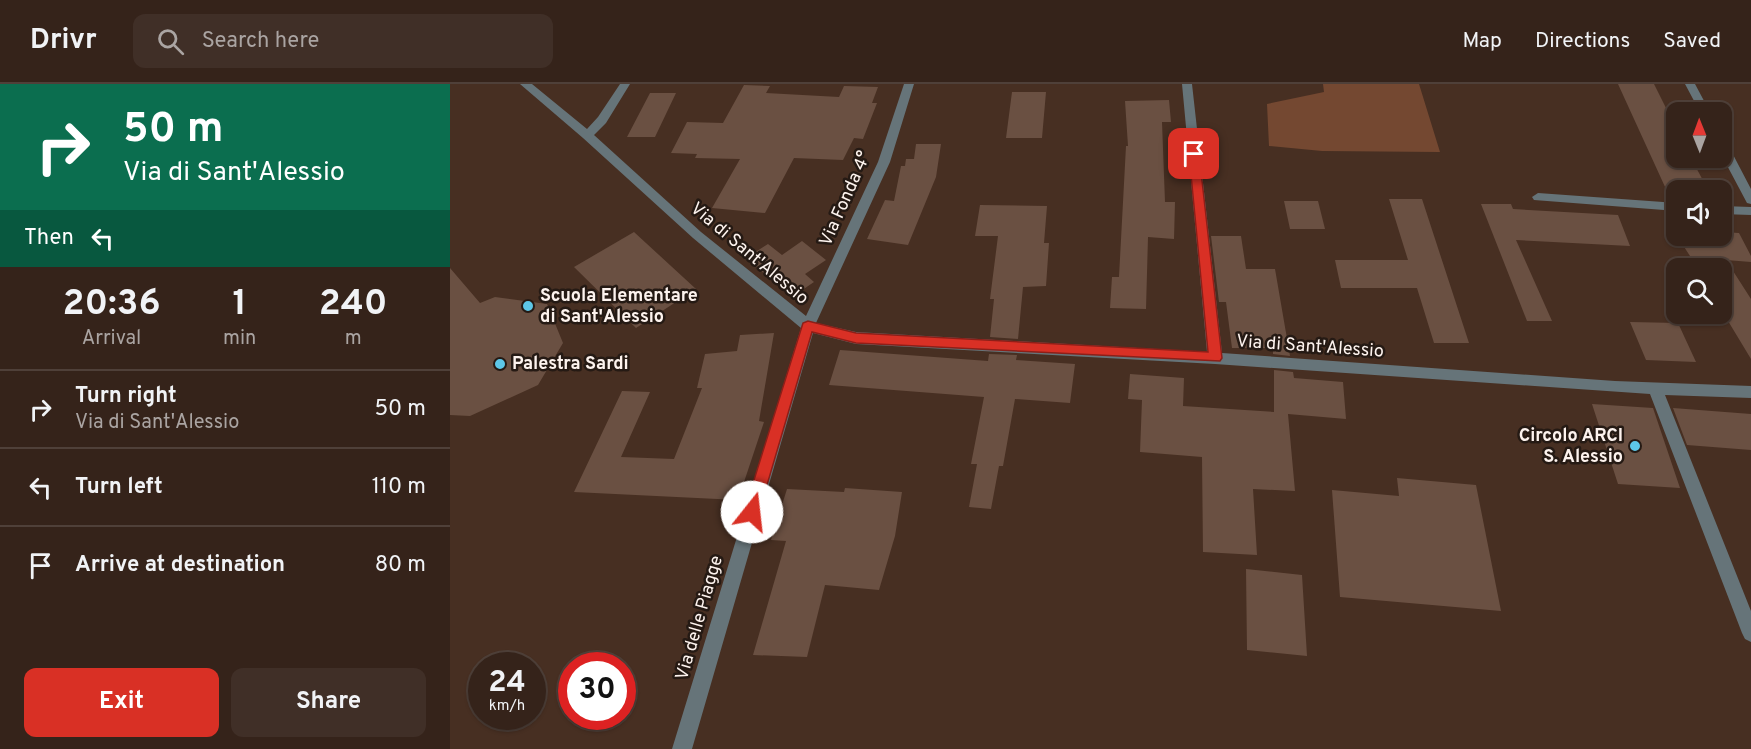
<!DOCTYPE html>
<meta charset="utf-8">
<style>
body{margin:0;font-family:Overpass,sans-serif;background:#402f27;color:#f1f3f6;height:100vh;display:flex;flex-direction:column;font-size:22px;white-space:nowrap}
*{box-sizing:border-box;margin:0}
p{font-size:20px;color:#aaa4a2}
.icon{flex:none;width:33px;height:33px;fill:none;stroke:currentColor;stroke-width:2;stroke-linecap:round;stroke-linejoin:round}
.map{position:relative;flex:1;overflow:hidden}
.sheet{display:flex;flex-direction:column;background:#35231a;width:450px}
.sheet>*{flex:none}
.hud{background:#0b6e4f;color:#fff;overflow:hidden}
.needle{width:39px;rotate:359deg}
.controls{position:absolute;left:1216px;top:18px;display:grid;gap:12px}
.controls a{display:grid;place-items:center;width:66px;height:66px;border-radius:12px;background:#35231a;box-shadow:0 2px 4px #0004,0 0 0 2px #4f4039;font-size:30px}
.speed{position:absolute;left:18px;top:568px;display:flex;gap:12px;font-size:30px;font-weight:700;text-align:center}
.speed>*{display:grid;place-content:center;width:78px;height:78px;border-radius:50%;background:#35231a;box-shadow:0 2px 4px #0004,0 0 0 2px #4f4039;line-height:1}
.speed small{font-size:15px;font-weight:400}
.speed .limit{border:9px solid #d22;background:#fff;color:#111}
.pin{position:absolute;display:grid;place-items:center;width:51px;height:51px;color:#fff;margin:-26px;border-radius:12px;box-shadow:0 3px 9px #0006}
.me{position:absolute;width:66px;margin:-33px;rotate:16deg;stroke-linejoin:round;filter:drop-shadow(0 0 4px #0008)}
.turn{display:flex;align-items:center;gap:21px;height:126px;padding:0 24px;font-size:27px}
.turn .icon{width:78px;height:78px;stroke-width:2.5}
.turn b{display:block;font-size:42px;line-height:51px}
.then{display:flex;align-items:center;height:57px;padding:0 24px;background:#0003;gap:12px;font-size:22px}
.eta{display:flex;justify-content:space-evenly;align-items:center;height:102px;text-align:center}
.eta b{font-size:36px;font-weight:700;line-height:42px}
.action{display:flex;gap:12px;margin-top:auto;padding:12px 24px}
.action a{flex:1;height:69px;border-radius:12px;background:#d93025;color:#fff;font-size:24px;font-weight:700;line-height:69px;text-align:center}
.action a+a{background:#402f27;color:#f1f3f6}
ul{padding:0;list-style:none}
li{display:flex;align-items:center;gap:18px;height:78px;padding:0 24px;border-top:2px solid #4f4039}
li div{flex:1}
li b{display:block;font-size:22px}
li em{font-style:normal}
header{display:flex;align-items:center;gap:36px;box-sizing:border-box;height:84px;padding:0 30px;background:#35231a;border-bottom:2px solid #4f4039}
header strong{font-size:28px}
nav{display:flex;gap:33px;margin-inline-start:auto;font-size:21px}
.search{width:420px;height:54px;background:#402f27;display:flex;align-items:center;gap:15px;box-sizing:border-box;padding:0 21px;border-radius:12px;color:#aaa4a2;font-size:22px}
main{display:flex;flex:1;min-height:0}
.map>svg:first-child{display:block}
.green{fill:#744831}
.building{fill:#6a5042}
.lines{fill:none;stroke-linecap:round;stroke-linejoin:round}
.minor{fill:#667479;fill-rule:evenodd}
.route{fill:#d93025;stroke:#8d1f18;stroke-width:1.5}
.poi-dot{fill:#5dc7e8;stroke:#251a14;stroke-width:2}
.labels{text-anchor:middle;dominant-baseline:central;stroke-width:5;stroke-linejoin:round;paint-order:stroke}
.street-label{font-size:18px;fill:#fdf3ee;stroke:#251a14}
.poi-label{font-size:18px;font-weight:bold;fill:#fdf3ee;stroke:#251a14;text-anchor:start}
</style>
<header>
<strong>Drivr</strong>
<div class="search"><svg class="icon" aria-label="search" viewBox="0 0 24 24"><circle cx="10" cy="10" r="6"/><path d="M15 15l6 6"/></svg>Search here</div>
<nav><a>Map</a><a>Directions</a><a>Saved</a></nav>
</header>
<main>
<section class="sheet">
<div class="hud">
<div class="turn"><svg class="icon" aria-label="right" viewBox="0 0 24 24"><path d="M7 20v-9h11M14 6l5 5-5 5"/></svg><div><b>50 m</b>Via di Sant'Alessio</div></div>
<div class="then">Then<svg class="icon" aria-label="left" viewBox="0 0 24 24"><path d="M17 20v-9H6M10 6l-5 5 5 5"/></svg></div>
</div>
<div class="eta">
<div><b>20:36</b><p>Arrival</p></div>
<div><b>1</b><p>min</p></div>
<div><b>240</b><p>m</p></div>
</div>
<ul>
<li><svg class="icon" aria-label="right" viewBox="0 0 24 24"><path d="M7 20v-9h11M14 6l5 5-5 5"/></svg><div><b>Turn right</b><p>Via di Sant'Alessio</p></div><em>50 m</em></li>
<li><svg class="icon" aria-label="left" viewBox="0 0 24 24"><path d="M17 20v-9H6M10 6l-5 5 5 5"/></svg><div><b>Turn left</b></div><em>110 m</em></li>
<li><svg class="icon" aria-label="arrive" viewBox="0 0 24 24"><path d="M6 21V4h12l-3 4 3 4H6"/></svg><div><b>Arrive at destination</b></div><em>80 m</em></li>
</ul>
<div class="action"><a>Exit</a><a>Share</a></div>
</section>
<div class="map">
<svg width="1301" height="665" viewBox="0 0 1301 665">
<rect width="100%" height="100%" fill="#472f22"/>
<path class="green" d="M 873,0 L 969,0 L 990,68 L 872,67 L 819,62 L 817,20 L 874,8 Z"/>
<path class="building" d="M 1168,0 L 1204,0 L 1227,46 L 1227,74 L 1241,74 L 1257,104 L 1227,103 L 1227,117 L 1221,116 Z
M 294,1 L 320,2 L 316,9 L 389,13 L 394,2 L 428,3 L 422,19 L 427,19 L 413,55 L 404,54 L 393,76 L 344,74 L 315,129 L 262,124 L 290,75 L 245,74 L 247,70 L 221,69 L 237,38 L 273,39 Z
M 562,8 L 596,8 L 592,54 L 556,54 Z
M 200,9 L 226,9 L 205,53 L 177,53 Z
M 719,16 L 721,38 L 712,38 L 715,118 L 725,118 L 724,155 L 698,153 L 696,225 L 660,224 L 662,193 L 669,193 L 676,62 L 678,62 L 675,17 Z
M 466,60 L 491,60 L 486,93 L 458,161 L 417,155 L 435,116 L 444,117 L 451,82 L 455,82 L 456,75 L 464,75 Z
M 939,115 L 972,115 L 1019,259 L 984,259 L 967,204 L 891,204 L 885,176 L 958,176 Z
M 834,117 L 868,117 L 875,145 L 840,145 Z
M 1031,120 L 1061,120 L 1063,125 L 1168,131 L 1180,162 L 1066,156 L 1102,237 L 1077,237 Z
M 530,121 L 597,122 L 594,159 L 599,159 L 596,202 L 573,203 L 568,255 L 540,253 L 544,215 L 540,215 L 548,152 L 525,152 Z
M 184,148 L 246,205 L 186,244 L 124,183 Z
M 1272,148 L 1289,149 L 1301,172 L 1301,178 L 1276,176 L 1301,215 L 1301,275 L 1272,227 L 1272,175 L 1240,172 L 1227,152 L 1272,152 Z
M 761,152 L 791,152 L 796,185 L 825,185 L 840,272 L 823,270 L 823,264 L 782,264 L 776,218 L 769,218 Z
M 352,157 L 376,176 L 355,190 L 364,198 L 342,213 L 296,174 L 318,160 L 332,171 Z
M 0,184 L 30,219 L 45,213 L 97,220 L 113,259 L 88,301 L 20,332 L 0,331 Z
M 1180,238 L 1228,239 L 1246,278 L 1196,276 Z
M 324,249 L 309,337 L 314,338 L 288,416 L 124,408 L 172,307 L 200,308 L 171,373 L 224,375 L 252,304 L 247,304 L 255,270 L 287,267 L 290,251 Z
M 390,266 L 538,277 L 539,270 L 567,271 L 566,276 L 625,280 L 620,319 L 565,315 L 553,382 L 549,382 L 541,425 L 519,423 L 527,380 L 521,380 L 534,313 L 379,301 Z
M 824,286 L 843,288 L 844,294 L 893,298 L 896,335 L 838,330 L 845,407 L 803,405 L 807,471 L 753,468 L 752,373 L 690,368 L 692,316 L 678,315 L 680,290 L 734,294 L 733,322 L 824,328 Z
M 1142,320 L 1203,324 L 1230,404 L 1168,400 Z
M 1223,324 L 1301,330 L 1301,366 L 1237,361 Z
M 947,394 L 1026,401 L 1051,527 L 890,513 L 882,406 L 949,412 Z
M 395,404 L 452,408 L 445,452 L 429,506 L 375,501 L 357,573 L 303,571 L 336,457 L 321,456 L 337,405 L 394,408 Z
M 796,485 L 852,491 L 857,572 L 797,566 Z"/>
<g class="lines">
<path class="minor" d="M 70,0 L 82,0 L 137,45 L 148,33 L 170,0 L 180,0 L 156,39 L 144,51 L 251,148 L 356,232 L 428,78 L 454,0 L 464,0 L 440,78 L 366,239 L 406,248 L 757,268 L 732,0 L 742,0 L 772,269 L 1165,297 L 1301,302 L 1301,314 L 1215,311 L 1301,527 L 1301,558 L 1295,555 L 1292,549 L 1200,310 L 765,280 L 406,260 L 363,249 L 242,665 L 222,665 L 351,244 L 243,154 L 133,54 Z
M 1235,0 L 1245,0 L 1260,28 L 1250,28 Z
M 1272,57 L 1278,61 L 1301,105 L 1301,120 L 1297,119 L 1272,72 Z
M 1088,109 L 1227,119 L 1227,127 L 1084,116 L 1082,113 Z
M 1272,122 L 1301,123 L 1301,131 L 1272,130 Z"/>
</g>
<path class="route" d="M 744,66 L 749,70 L 772,274 L 770,277 L 406,259 L 362,248 L 309,428 L 307,432 L 302,434 L 296,432 L 294,428 L 353,239 L 358,237 L 406,249 L 758,268 L 739,70 Z"/>
<g class="poi-dot">
<circle cx="78" cy="222" r="6"/>
<circle cx="50" cy="280" r="6"/>
<circle cx="1185" cy="362" r="6"/>
</g>
<g class="labels">
<g class="street-label">
<text transform="translate(396 115) rotate(-66)">Via Fonda 4°</text>
<text transform="translate(299 170) rotate(40)">Via di Sant'Alessio</text>
<text transform="translate(860 263) rotate(4)">Via di Sant'Alessio</text>
<text transform="translate(250 534) rotate(-74)">Via delle Piagge</text>
</g>
<g class="poi-label">
<text x="90" y="212">Scuola Elementare<tspan x="90" dy="21">di Sant'Alessio</tspan></text>
<text x="62" y="280">Palestra Sardi</text>
<text x="1173" y="352" text-anchor="end">Circolo ARCI<tspan x="1173" dy="21">S. Alessio</tspan></text>
</g>
</g>
</svg>
<div class="controls">
<a><svg class="needle" viewBox="-14 -14 28 28"><path d="M0-13l5 13h-10z" fill="#e53935"/><path d="M0 13l5-13h-10z" fill="#aaa4a2"/></svg></a>
<a><svg class="icon" aria-label="sound" viewBox="0 0 24 24"><path d="M4 9h4l5-4v14l-5-4H4zM17 9q2 3 0 6"/></svg></a>
<a><svg class="icon" aria-label="search" viewBox="0 0 24 24"><circle cx="10" cy="10" r="6"/><path d="M15 15l6 6"/></svg></a>
</div>
<div class="speed"><div>24<small>km/h</small></div><div class="limit">30</div></div>
<div class="pin" style="left:744px;top:70px;background:#d93025"><svg class="icon" aria-label="arrive" viewBox="0 0 24 24"><path d="M6 21V4h12l-3 4 3 4H6"/></svg></div>
<svg class="me" style="left:302px;top:428px" viewBox="-20 -20 40 40"><circle r="19" fill="#fff"/><path d="M0-13L10 11 0 6-10 11z" fill="#d93025"/></svg>
</div>
</main>
